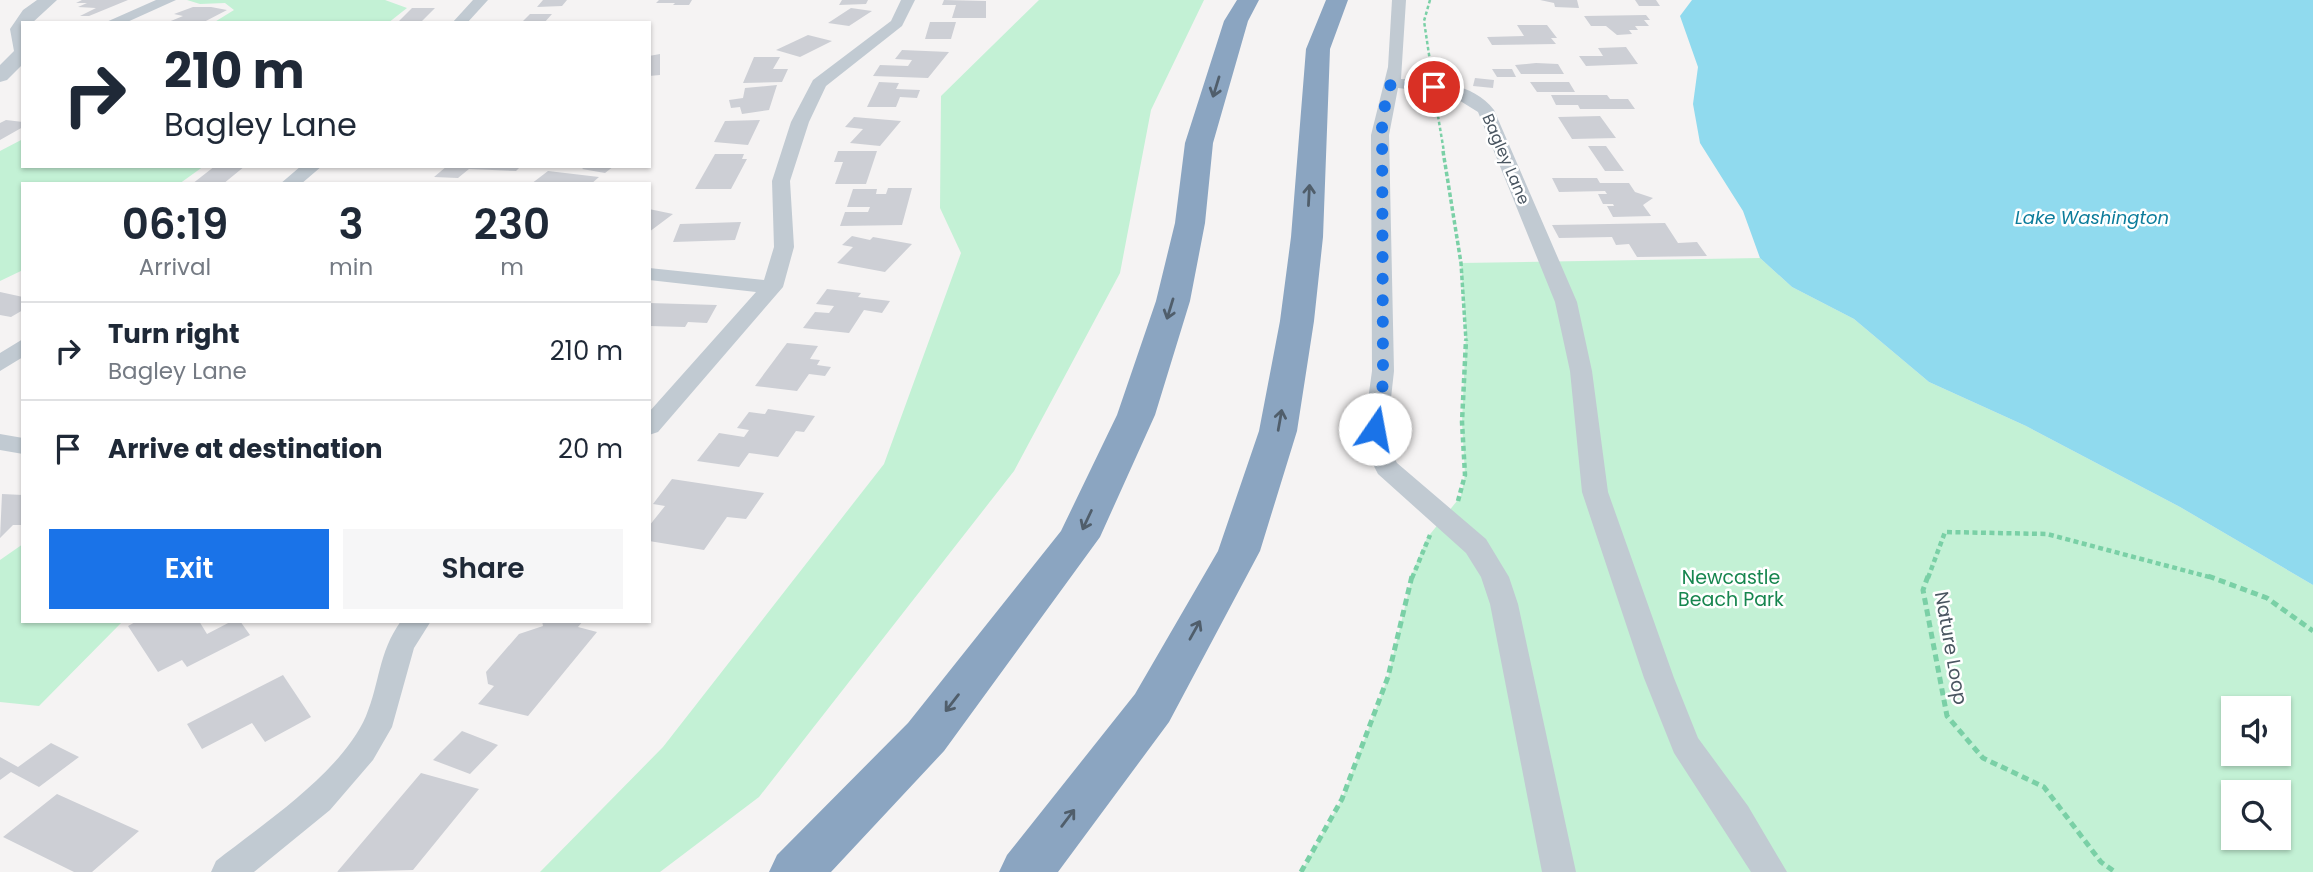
<!DOCTYPE html>
<style>
body{margin:0;font-family:Poppins,sans-serif;background:#f6f6f7;color:#1f2937;height:100vh;display:flex;flex-direction:column;font-size:26px;white-space:nowrap}
*{box-sizing:border-box;margin:0}
p{font-size:23px;color:#747a83}
.icon{flex:none;width:38px;height:38px;fill:none;stroke:currentColor;stroke-width:2;stroke-linecap:round;stroke-linejoin:round}
.map{position:relative;flex:1;overflow:hidden}
.side{position:absolute;left:21px;top:182px;width:630px;height:441px;display:flex;flex-direction:column;background:#fff;border-radius:0px;box-shadow:0 2px 5px #0004}
.side>*{flex:none}
.banner{position:absolute;left:21px;top:21px;width:630px;height:147px;border-radius:0px;box-shadow:0 2px 5px #0004;background:#fff;color:#1f2937;overflow:hidden}
.buttons{position:absolute;left:2221px;top:696px;display:grid;gap:14px}
.buttons a{display:grid;place-items:center;width:70px;height:70px;border-radius:0px;background:#fff;box-shadow:0 2px 5px #0004;font-size:35px}
.pin{position:absolute;display:grid;place-items:center;width:60px;height:60px;color:#fff;margin:-30px;border:4px solid #fff;border-radius:50%;box-shadow:0 2px 7px #0007}
.me{position:absolute;width:77px;margin:-38px;rotate:12deg;stroke-linejoin:round;filter:drop-shadow(0 0 5px #0008)}
.turn{display:flex;align-items:center;gap:24px;height:147px;padding:0 28px;font-size:32px}
.turn .icon{width:91px;height:91px;stroke-width:2.5}
.turn b{display:block;font-size:49px;line-height:60px}
.eta{display:flex;justify-content:space-evenly;align-items:center;height:119px;text-align:center}
.eta b{font-size:42px;font-weight:600;line-height:49px}
.cta{display:flex;gap:14px;margin-top:auto;padding:14px 28px}
.cta a{flex:1;height:80px;border-radius:0px;background:#1a73e8;color:#fff;font-size:28px;font-weight:600;line-height:80px;text-align:center}
.cta a+a{background:#f6f6f7;color:#1f2937}
ul{padding:0;list-style:none}
li{display:flex;align-items:center;gap:21px;height:98px;padding:0 28px;border-top:2px solid #e0e1e3}
li div{flex:1}
li b{display:block;font-size:26px}
li em{font-style:normal}
.map>svg:first-child{display:block}
.green{fill:#c3f1d5;fill-rule:evenodd}
.water{fill:#90daee}
.building{fill:#cdcfd5}
.lines{fill:none;stroke-linecap:round;stroke-linejoin:round}
.path-far3{stroke:#7ad0a6;stroke-width:2.5;stroke-dasharray:3.5 2.5;stroke-linecap:butt}
.path-far2{stroke:#7ad0a6;stroke-width:3.5;stroke-dasharray:4.5 2.5;stroke-linecap:butt}
.path-far1{stroke:#7ad0a6;stroke-width:4.5;stroke-dasharray:5 3.5;stroke-linecap:butt}
.path{stroke:#7ad0a6;stroke-width:5;stroke-dasharray:7 4.5;stroke-linecap:butt}
.minor{fill:#c1cad2;fill-rule:evenodd}
.tertiary{fill:#c1cad2;fill-rule:evenodd}
.motorway{fill:#8ba5c1;fill-rule:evenodd}
.oneway{stroke:#505e6b}
.route{stroke:#1a73e8;stroke-width:12;stroke-dasharray:0 21.6}
.labels{text-anchor:middle;dominant-baseline:central;stroke-width:5;stroke-linejoin:round;paint-order:stroke}
.far-street-label{font-size:16px;fill:#4a5661;stroke:#fff}
.far-water-label{font-size:18px;font-style:italic;fill:#0c7c9b;stroke:#fff}
.park-label{font-size:19px;fill:#17864f;stroke:#fff}
.street-label{font-size:19px;fill:#4a5661;stroke:#fff}
</style>
<div class="map">
<svg width="2313" height="872" viewBox="0 0 2313 872">
<rect width="100%" height="100%" fill="#f5f3f3"/>
<path class="green" d="M 187,0 L 385,0 L 407,8 L 388,23 L 213,23 L 234,10 L 225,3 L 200,4 Z
M 1039,0 L 1204,0 L 1151,110 L 1120,273 L 1014,471 L 759,797 L 660,872 L 540,872 L 663,747 L 884,464 L 961,253 L 940,208 L 941,96 Z
M 23,139 L 23,166 L 204,166 L 179,184 L 23,184 L 23,270 L 0,281 L 0,151 Z
M 1760,258 L 1792,287 L 1854,319 L 1929,382 L 2026,426 L 2180,507 L 2313,585 L 2313,872 L 1301,872 L 1342,799 L 1388,677 L 1414,569 L 1427,538 L 1461,496 L 1465,475 L 1462,422 L 1466,333 L 1461,263 ZM 2233,709 L 2278,709 L 2278,754 L 2233,754 ZM 2233,793 L 2278,793 L 2278,838 L 2233,838 Z
M 23,544 L 23,621 L 123,621 L 39,706 L 0,702 L 0,560 Z"/>
<path class="water" d="M 1692,0 L 2313,0 L 2313,585 L 2180,507 L 2026,426 L 1929,382 L 1854,319 L 1792,287 L 1760,258 L 1743,211 L 1700,143 L 1693,104 L 1698,67 L 1680,16 Z"/>
<path class="building" d="M 82,0 L 128,0 L 89,16 L 80,16 L 96,8 L 78,7 L 87,3 L 76,3 Z
M 543,0 L 567,0 L 562,6 L 537,7 Z
M 659,0 L 692,0 L 689,5 L 673,5 L 675,3 L 656,3 Z
M 842,0 L 868,0 L 866,4 L 839,5 Z
M 944,0 L 986,1 L 986,18 L 952,18 L 956,5 L 942,5 Z
M 1540,0 L 1577,0 L 1579,8 L 1555,7 L 1554,3 Z
M 1635,0 L 1656,0 L 1660,6 L 1639,6 Z
M 193,7 L 211,7 L 227,10 L 202,23 L 166,23 L 183,16 L 174,14 Z
M 412,8 L 435,8 L 420,23 L 397,23 Z
M 851,8 L 872,11 L 849,26 L 828,23 Z
M 530,14 L 552,14 L 544,23 L 521,23 Z
M 1646,15 L 1650,20 L 1644,20 L 1649,26 L 1635,26 L 1638,30 L 1629,30 L 1632,34 L 1617,35 L 1606,26 L 1591,26 L 1584,16 Z
M 930,22 L 956,22 L 951,39 L 925,39 Z
M 1517,25 L 1547,25 L 1557,38 L 1551,38 L 1556,44 L 1492,45 L 1487,37 L 1524,36 Z
M 808,35 L 832,41 L 800,57 L 776,50 Z
M 1626,47 L 1638,64 L 1586,66 L 1579,56 L 1603,56 L 1598,48 Z
M 902,50 L 949,52 L 928,78 L 873,76 L 880,65 L 908,66 L 912,60 L 895,59 Z
M 660,54 L 660,75 L 649,76 L 649,56 Z
M 754,57 L 780,57 L 773,69 L 788,69 L 782,82 L 743,83 Z
M 1536,63 L 1558,64 L 1564,74 L 1521,74 L 1515,65 Z
M 1492,69 L 1512,69 L 1516,77 L 1497,77 Z
M 1475,78 L 1494,80 L 1493,88 L 1473,86 Z
M 879,82 L 899,83 L 896,89 L 920,90 L 917,98 L 900,97 L 896,107 L 867,107 Z
M 1530,82 L 1569,82 L 1575,92 L 1537,92 Z
M 777,85 L 769,110 L 742,114 L 740,107 L 731,108 L 729,100 L 743,98 L 745,88 Z
M 1551,95 L 1607,95 L 1610,99 L 1628,99 L 1635,109 L 1580,109 L 1578,105 L 1556,105 Z
M 1600,116 L 1616,138 L 1572,139 L 1558,117 Z
M 854,117 L 901,121 L 880,146 L 850,143 L 863,129 L 845,127 Z
M 6,120 L 23,122 L 23,127 L 0,140 L 0,123 Z
M 760,120 L 748,145 L 714,142 L 725,121 Z
M 1588,146 L 1606,146 L 1624,171 L 1605,171 Z
M 838,151 L 877,151 L 866,184 L 835,184 L 843,162 L 834,162 Z
M 715,154 L 744,154 L 742,159 L 747,159 L 731,189 L 695,189 Z
M 215,166 L 245,166 L 223,184 L 192,184 Z
M 447,166 L 521,166 L 516,171 L 469,169 L 458,178 L 434,177 Z
M 586,166 L 614,166 L 605,173 L 582,169 Z
M 548,171 L 599,177 L 591,184 L 531,184 Z
M 1552,178 L 1597,178 L 1600,183 L 1629,183 L 1635,192 L 1653,198 L 1643,205 L 1651,216 L 1613,217 L 1607,206 L 1614,206 L 1613,204 L 1603,204 L 1598,194 L 1607,194 L 1605,191 L 1559,192 Z
M 888,188 L 912,188 L 902,225 L 840,226 L 845,212 L 868,212 L 870,207 L 847,207 L 853,189 L 877,189 L 876,194 L 886,194 Z
M 649,209 L 673,214 L 649,232 Z
M 741,222 L 735,240 L 673,242 L 680,224 Z
M 1665,223 L 1678,243 L 1697,242 L 1707,256 L 1637,257 L 1629,244 L 1616,245 L 1612,237 L 1559,238 L 1552,225 Z
M 852,236 L 870,240 L 873,237 L 912,244 L 885,272 L 837,263 L 853,247 L 842,245 Z
M 827,289 L 861,293 L 858,297 L 890,301 L 882,313 L 864,310 L 849,333 L 803,328 L 815,312 L 829,313 L 834,306 L 816,304 Z
M 0,292 L 23,297 L 23,310 L 11,317 L 0,315 Z
M 649,303 L 717,305 L 707,323 L 688,322 L 685,327 L 649,326 Z
M 787,343 L 818,346 L 810,359 L 820,360 L 817,365 L 831,367 L 825,376 L 809,374 L 797,391 L 755,386 Z
M 768,409 L 815,416 L 804,432 L 796,431 L 778,457 L 749,453 L 739,467 L 697,461 L 719,433 L 744,437 L 749,430 L 737,428 L 749,412 L 765,414 Z
M 672,479 L 764,493 L 746,519 L 727,517 L 704,550 L 649,541 L 649,526 L 665,506 L 653,504 Z
M 2,494 L 23,495 L 23,525 L 13,525 L 0,538 Z
M 137,621 L 199,621 L 207,634 L 232,621 L 240,621 L 250,635 L 187,667 L 182,660 L 158,672 L 128,626 Z
M 542,621 L 583,621 L 578,627 L 597,632 L 528,716 L 478,704 L 494,686 L 488,684 L 486,672 L 519,634 L 543,626 Z
M 283,675 L 311,717 L 265,742 L 252,723 L 202,749 L 187,724 Z
M 462,731 L 498,745 L 470,774 L 433,760 Z
M 51,743 L 79,757 L 39,787 L 11,772 L 0,780 L 0,757 L 18,767 Z
M 421,773 L 479,789 L 413,870 L 337,872 Z
M 57,794 L 139,831 L 92,872 L 74,872 L 3,837 Z"/>
<g class="lines">
<path class="path-far3" d="M 1430,0 L 1424,21 L 1431,68
M 1436,104 L 1444,152"/>
<path class="path-far2" d="M 1443,151 L 1461,263 L 1466,341"/>
<path class="path-far1" d="M 1458,501 L 1465,475 L 1462,422 L 1466,340
M 1412,578 L 1430,535
M 1928,578 L 1945,532 L 2047,534 L 2213,578"/>
<path class="path" d="M 1928,576 L 1923,590 L 1947,716 L 1983,758 L 2044,787 L 2101,862 L 2115,872
M 2208,576 L 2267,598 L 2313,631
M 1301,872 L 1342,799 L 1388,677 L 1412,576"/>
<path class="minor" d="M 156,0 L 176,0 L 125,23 L 104,23 Z
M 473,0 L 488,0 L 467,23 L 452,23 Z
M 901,0 L 915,0 L 902,26 L 826,86 L 809,122 L 790,181 L 794,247 L 783,287 L 658,432 L 649,435 L 649,412 L 756,292 L 649,280 L 649,268 L 764,280 L 774,247 L 772,181 L 791,122 L 813,80 L 891,21 Z
M 1392,0 L 1406,0 L 1401,79 C 1433,81 1473,82 1494,110 L 1577,302 L 1592,371 L 1608,492 L 1674,678 L 1698,738 L 1748,806 L 1787,872 L 1751,872 L 1674,753 L 1644,678 L 1582,492 L 1570,371 L 1555,302 L 1478,112 L 1449,94 L 1398,88 L 1389,135 L 1394,371 L 1386,443 L 1397,463 L 1486,539 L 1509,577 L 1518,604 L 1576,872 L 1542,872 L 1490,604 L 1481,577 L 1466,553 L 1378,474 L 1362,443 L 1372,371 L 1371,135 L 1388,67 Z
M 301,166 L 322,166 L 301,184 L 280,184 Z
M 23,339 L 23,357 L 0,371 L 0,353 Z
M 0,434 L 23,438 L 23,454 L 0,450 Z
M 401,621 L 431,621 L 414,648 L 392,727 L 373,760 L 330,810 L 254,872 L 211,872 L 216,861 C 263,824 342,772 366,716 C 380,683 378,653 401,621 Z"/>
<path class="tertiary" d="M 37,0 L 57,0 L 32,23 L 23,23 L 23,64 L 7,80 L 0,82 L 0,65 L 14,51 L 10,29 L 23,10 Z"/>
<path class="motorway" d="M 1237,0 L 1259,0 L 1248,21 L 1213,143 L 1205,223 L 1190,301 L 1155,415 L 1100,537 L 944,751 L 831,872 L 769,872 L 777,855 L 908,723 L 1061,531 L 1117,415 L 1156,301 L 1175,223 L 1185,143 L 1224,21 Z
M 1326,0 L 1348,0 L 1330,49 L 1323,237 L 1314,321 L 1297,431 L 1260,551 L 1169,722 L 1058,872 L 999,872 L 1007,855 L 1135,694 L 1218,551 L 1259,431 L 1280,321 L 1291,237 L 1306,49 Z"/>
</g>
<defs><path id="oneway-shaft" d="M-6 0H5M1.5-3L5.5 0L1.5 3" fill="none" stroke-width="1.6" stroke-linecap="round" stroke-linejoin="round" transform="scale(1.75)"/></defs>
<g class="oneway">
<use href="#oneway-shaft" transform="translate(1216 87) rotate(107)"/>
<use href="#oneway-shaft" transform="translate(1309 195) rotate(-87)"/>
<use href="#oneway-shaft" transform="translate(1170 309) rotate(107)"/>
<use href="#oneway-shaft" transform="translate(1280 420) rotate(-80)"/>
<use href="#oneway-shaft" transform="translate(1087 520) rotate(115)"/>
<use href="#oneway-shaft" transform="translate(1195 630) rotate(-61)"/>
<use href="#oneway-shaft" transform="translate(952 703) rotate(128)"/>
<use href="#oneway-shaft" transform="translate(1068 818) rotate(-53)"/>
</g>
<g class="lines">
<path class="route" d="M 1375,429 L 1382,399 L 1383,372 L 1382,117 L 1391,83 L 1434,87"/>
</g>
<g class="labels">
<g class="far-street-label">
<text transform="translate(1506 159) rotate(67)">Bagley Lane</text>
</g>
<g class="far-water-label">
<text x="2092" y="217">Lake Washington</text>
</g>
<g class="park-label">
<text x="1731" y="577">Newcastle<tspan x="1731" dy="22">Beach Park</tspan></text>
</g>
<g class="street-label">
<text transform="translate(1951 648) rotate(80)">Nature Loop</text>
</g>
</g>
</svg>
<div class="buttons">
<a><svg class="icon" aria-label="sound" viewBox="0 0 24 24"><path d="M4 9h4l5-4v14l-5-4H4zM17 9q2 3 0 6"/></svg></a>
<a><svg class="icon" aria-label="search" viewBox="0 0 24 24"><circle cx="10" cy="10" r="6"/><path d="M15 15l6 6"/></svg></a>
</div>
<div class="pin" style="left:1434px;top:87px;background:#d93025"><svg class="icon" aria-label="arrive" viewBox="0 0 24 24"><path d="M6 21V4h12l-3 4 3 4H6"/></svg></div>
<svg class="me" style="left:1375px;top:429px" viewBox="-20 -20 40 40"><circle r="19" fill="#fff"/><path d="M0-13L10 11 0 6-10 11z" fill="#1a73e8"/></svg>
<div class="banner">
<div class="turn"><svg class="icon" aria-label="right" viewBox="0 0 24 24"><path d="M7 20v-9h11M14 6l5 5-5 5"/></svg><div><b>210 m</b>Bagley Lane</div></div>
</div>
<section class="side">
<div class="eta">
<div><b>06:19</b><p>Arrival</p></div>
<div><b>3</b><p>min</p></div>
<div><b>230</b><p>m</p></div>
</div>
<ul>
<li><svg class="icon" aria-label="right" viewBox="0 0 24 24"><path d="M7 20v-9h11M14 6l5 5-5 5"/></svg><div><b>Turn right</b><p>Bagley Lane</p></div><em>210 m</em></li>
<li><svg class="icon" aria-label="arrive" viewBox="0 0 24 24"><path d="M6 21V4h12l-3 4 3 4H6"/></svg><div><b>Arrive at destination</b></div><em>20 m</em></li>
</ul>
<div class="cta"><a>Exit</a><a>Share</a></div>
</section>
</div>
